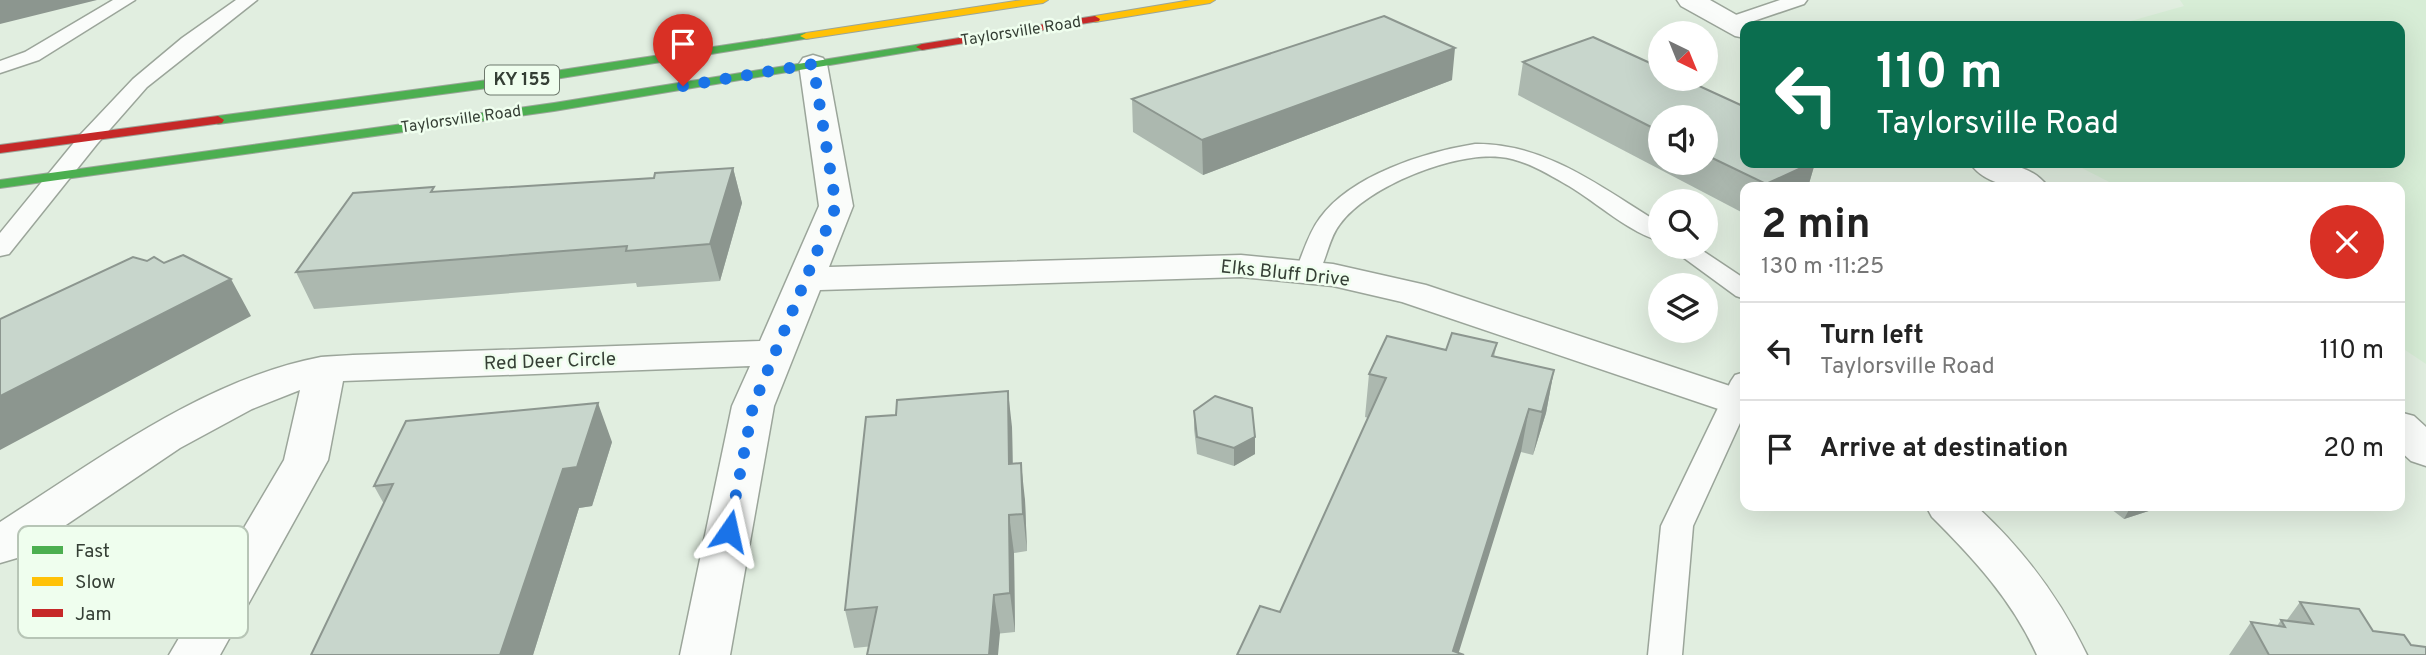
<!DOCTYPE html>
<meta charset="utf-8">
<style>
body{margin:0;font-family:Overpass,sans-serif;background:#f6f6f6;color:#222;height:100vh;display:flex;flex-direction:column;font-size:26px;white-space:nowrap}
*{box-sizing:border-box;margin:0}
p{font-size:23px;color:#767676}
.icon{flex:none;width:38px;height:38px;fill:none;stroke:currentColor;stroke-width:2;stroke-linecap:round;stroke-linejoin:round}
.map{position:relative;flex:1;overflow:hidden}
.sheet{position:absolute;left:1740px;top:182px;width:665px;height:329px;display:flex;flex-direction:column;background:#fff;border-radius:14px;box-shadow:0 7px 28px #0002}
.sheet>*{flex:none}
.top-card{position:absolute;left:1740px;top:21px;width:665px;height:147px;border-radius:14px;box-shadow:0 7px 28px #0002;background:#0b6e4f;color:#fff;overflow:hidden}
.needle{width:46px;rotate:137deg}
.tools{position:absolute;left:1648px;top:21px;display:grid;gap:14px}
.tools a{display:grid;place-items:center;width:70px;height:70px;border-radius:50%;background:#fff;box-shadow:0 7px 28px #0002;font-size:35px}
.pin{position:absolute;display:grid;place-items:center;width:60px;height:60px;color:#fff;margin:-72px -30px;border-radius:50% 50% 50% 0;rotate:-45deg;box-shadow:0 0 7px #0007}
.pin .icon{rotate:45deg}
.me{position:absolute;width:77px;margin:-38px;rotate:11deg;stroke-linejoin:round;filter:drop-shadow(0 0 5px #0008)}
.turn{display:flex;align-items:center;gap:24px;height:147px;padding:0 21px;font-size:32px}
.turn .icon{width:91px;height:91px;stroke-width:2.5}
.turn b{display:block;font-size:49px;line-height:60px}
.round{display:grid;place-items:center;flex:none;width:74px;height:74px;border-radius:37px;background:#f6f6f6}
.overview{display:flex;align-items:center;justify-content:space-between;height:119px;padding:0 21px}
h1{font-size:42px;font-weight:700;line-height:52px}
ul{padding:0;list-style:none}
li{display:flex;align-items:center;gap:21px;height:98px;padding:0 21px;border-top:2px solid #e0e0e0}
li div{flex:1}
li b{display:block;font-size:26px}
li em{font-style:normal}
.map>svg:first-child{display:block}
.built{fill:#d7edd6}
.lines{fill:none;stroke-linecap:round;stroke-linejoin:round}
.lane-casing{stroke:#9ba59a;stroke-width:3}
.street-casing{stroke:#9ba59a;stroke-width:3}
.fast-casing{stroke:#9ba59a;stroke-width:2}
.slow-casing{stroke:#9ba59a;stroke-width:2}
.jam-casing{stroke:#9ba59a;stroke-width:2}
.lane{fill:#fafcfa;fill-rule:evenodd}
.street{fill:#fafcfa;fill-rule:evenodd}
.fast{fill:#4caf50;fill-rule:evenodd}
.slow{fill:#ffc107;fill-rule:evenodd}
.jam{fill:#c62828;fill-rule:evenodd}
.wall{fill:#acb8af;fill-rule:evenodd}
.shaded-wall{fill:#8c968f}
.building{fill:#c8d6cc;stroke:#8c968f;stroke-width:2}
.route{stroke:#1a73e8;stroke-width:12;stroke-dasharray:0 21.6}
.labels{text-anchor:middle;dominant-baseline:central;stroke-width:5;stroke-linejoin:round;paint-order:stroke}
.far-street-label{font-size:16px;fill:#353f35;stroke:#effeee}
.shield{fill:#effeee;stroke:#6d786c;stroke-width:2}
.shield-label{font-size:18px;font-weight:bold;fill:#353f35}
.street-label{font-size:19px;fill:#353f35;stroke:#effeee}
.key{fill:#effeee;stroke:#b7c5b6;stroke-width:2}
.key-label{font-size:19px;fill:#353f35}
</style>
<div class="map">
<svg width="2426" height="655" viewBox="0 0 2426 655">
<rect width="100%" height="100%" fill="#e1eee0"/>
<path class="built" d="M 2180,0 L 2426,0 L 2426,364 L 2399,346 L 2399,187 L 2119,187 L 2072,163 L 2399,163 L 2399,26 L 2113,26 L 2184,6 Z"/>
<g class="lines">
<g class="lane-casing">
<path id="lane" d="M 113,0 L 135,0 L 39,60 L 0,73 L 0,61 L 25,52 Z
M 236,0 L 257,0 L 147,87 L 97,144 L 9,254 L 0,256 L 0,233 L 81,134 L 133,79 L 182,38 Z
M 1780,0 L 1807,0 L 1804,4 L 1736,27 L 1730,29 L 1721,23 L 1724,19 Z
M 1475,144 C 1546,143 1602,188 1661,224 L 1661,241 C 1631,234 1596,202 1569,186 C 1548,174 1524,159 1500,157 C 1454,152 1368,186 1340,224 C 1328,239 1327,261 1316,277 L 1298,277 L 1295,272 C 1303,254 1308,234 1320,218 C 1351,175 1425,152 1475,144 Z
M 1669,247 L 1697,247 L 1745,279 L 1745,299 L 1736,296 Z
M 1745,372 L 1745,412 L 1693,526 L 1682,655 L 1648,655 L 1661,526 L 1731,381 L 1735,375 Z"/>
</g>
<g class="street-casing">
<path id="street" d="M 1677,0 L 1710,0 L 1756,26 L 1745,26 L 1745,38 L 1735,36 L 1681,6 Z
M 813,55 L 823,58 L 827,64 L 853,206 L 829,267 L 1241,255 L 1333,264 L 1426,285 L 1745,391 L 1745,418 L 1402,302 L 1333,286 L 1241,277 L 820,290 L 774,406 L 730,655 L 680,655 L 732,406 L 750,366 L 343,381 L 328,460 L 220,655 L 169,655 L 284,460 L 300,390 L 252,409 L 180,448 L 17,558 L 0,563 L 0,522 L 20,509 C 113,449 211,378 321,357 C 331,356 342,356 353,355 L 760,341 L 819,206 L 799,64 L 803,58 Z
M 1970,163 C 1997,162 2030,162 2048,187 C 2021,188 1987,188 1970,163 Z
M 2399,412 L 2414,416 L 2426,427 L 2426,466 L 2411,461 L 2399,450 Z
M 1926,506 L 1976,506 C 2024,550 2059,597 2087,655 L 2037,655 C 2012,600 1974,559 1932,517 Z"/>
</g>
<g class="fast-casing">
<path id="fast" d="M 806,33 L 810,34 L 810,38 L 555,79 L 218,124 L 212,120 L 218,116 L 555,71 Z
M 922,44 L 926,45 L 926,49 L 554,111 L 0,188 L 0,180 L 554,103 Z"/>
</g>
<g class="slow-casing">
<path id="slow" d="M 1022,0 L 1048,0 L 1043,3 L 806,39 L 800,36 L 806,33 Z
M 1191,0 L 1215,0 L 1210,3 L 1095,22 L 1090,19 L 1095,16 Z"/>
</g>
<g class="jam-casing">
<path id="jam" d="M 1095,16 L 1100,19 L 1099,21 L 922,50 L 916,47 L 922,44 Z
M 218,116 L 224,120 L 222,123 L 0,153 L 0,145 Z"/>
</g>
<use href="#lane" class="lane"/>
<use href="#street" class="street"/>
<use href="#fast" class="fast"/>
<use href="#slow" class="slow"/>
<use href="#jam" class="jam"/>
</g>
<path class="wall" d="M 1593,37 L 1661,68 L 1661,79 L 1684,79 L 1745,107 L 1745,163 L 1815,163 L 1808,187 L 1745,187 L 1745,214 L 1518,95 L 1523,62 ZM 1661,117 L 1706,117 L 1706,163 L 1661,163 Z
M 1452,80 L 1203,175 L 1133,132 L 1132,99 Z
M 733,168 L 742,203 L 720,281 L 637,287 L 636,283 L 314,309 L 296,272 L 436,192 L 654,178 Z
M 1497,343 L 1494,357 L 1554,370 L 1546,413 L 1533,455 L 1521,452 L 1280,612 L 1368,418 L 1365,417 L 1369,374 L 1446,350 Z
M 1194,411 L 1255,454 L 1234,466 L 1197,454 L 1194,429 Z
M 1012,427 L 1013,464 L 1025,500 L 1027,551 L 1014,553 L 1015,632 L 854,648 L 845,610 Z
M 612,442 L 592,506 L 579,508 L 533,655 L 311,655 L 384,504 L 374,486 Z
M 2107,506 L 2164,506 L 2124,519 Z
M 2300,602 L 2373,631 L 2411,645 L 2426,655 L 2229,655 L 2251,622 L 2277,626 L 2281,620 L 2287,620 Z"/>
<path class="shaded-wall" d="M 0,0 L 97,0 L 0,24 Z
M 1455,48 L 1452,80 L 1203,175 L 1202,140 Z
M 1798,163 L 1815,163 L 1808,187 L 1765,187 L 1766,184 Z
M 733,168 L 742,203 L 720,281 L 710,244 Z
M 231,279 L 251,316 L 0,450 L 0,396 Z
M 1554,370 L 1546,413 L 1533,455 L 1542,412 Z
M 1008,391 L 1012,427 L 1013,502 L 1009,464 Z
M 598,403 L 612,442 L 592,506 L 579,508 L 533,655 L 500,655 L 563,469 Z
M 1529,409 L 1521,452 L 1458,655 L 1453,651 Z
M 1255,437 L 1255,454 L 1234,466 L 1234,448 Z
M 1021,463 L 1025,500 L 1027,551 L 1023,514 Z
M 2131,506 L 2164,506 L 2124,519 Z
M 1009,515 L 1014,553 L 1015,632 L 1010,593 Z
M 994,595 L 1000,633 L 998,655 L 989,655 Z"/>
<path class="building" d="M 1384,16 L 1455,48 L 1202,140 L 1132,99 Z
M 1593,37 L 1661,68 L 1661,79 L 1684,79 L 1745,107 L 1745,163 L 1812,163 L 1766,184 L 1706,155 L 1706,117 L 1661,117 L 1661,132 L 1523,62 Z
M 733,168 L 710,244 L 626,251 L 627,246 L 296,272 L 353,193 L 434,187 L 431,192 L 654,178 L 655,173 Z
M 183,255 L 231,279 L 0,396 L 0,319 L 133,257 L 147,261 L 154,257 L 164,263 Z
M 1452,333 L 1497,343 L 1492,356 L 1554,370 L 1542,412 L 1529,409 L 1453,651 L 1464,655 L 1237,655 L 1260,606 L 1280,612 L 1386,378 L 1369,374 L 1387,336 L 1446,350 Z
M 1008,391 L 1009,464 L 1021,463 L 1023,514 L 1009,515 L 1010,593 L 994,595 L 989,655 L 867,655 L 877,607 L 845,610 L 866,417 L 896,415 L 897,400 Z
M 1215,396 L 1252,408 L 1255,437 L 1234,448 L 1197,437 L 1194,411 Z
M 598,403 L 577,467 L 563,469 L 500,655 L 311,655 L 393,484 L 374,486 L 406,421 Z
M 2300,602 L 2359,609 L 2373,631 L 2404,635 L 2411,645 L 2426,647 L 2426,655 L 2269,655 L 2251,622 L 2285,627 L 2281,620 L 2313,624 Z"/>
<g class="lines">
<path class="route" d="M 683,86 L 813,64 L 836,206 L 753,406 L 729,531"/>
</g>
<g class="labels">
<g class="far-street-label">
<text transform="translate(1021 32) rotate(-9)">Taylorsville Road</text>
<text transform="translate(461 120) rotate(-8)">Taylorsville Road</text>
</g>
<rect class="shield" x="485" y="65.5" width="74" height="29" rx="5"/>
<g class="shield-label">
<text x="522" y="80">KY 155</text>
</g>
<g class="street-label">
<text transform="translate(1285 274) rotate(6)">Elks Bluff Drive</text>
<text transform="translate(550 362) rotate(-2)">Red Deer Circle</text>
</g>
</g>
<rect x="18" y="526" width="230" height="112" rx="10" class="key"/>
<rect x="32" y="546" width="31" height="8" fill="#4caf50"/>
<rect x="32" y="577" width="31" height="9" fill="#ffc107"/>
<rect x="32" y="609" width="31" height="8" fill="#c62828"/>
<g class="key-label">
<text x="75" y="557">Fast</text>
<text x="75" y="588">Slow</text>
<text x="75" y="620">Jam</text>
</g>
</svg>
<div class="tools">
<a><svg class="needle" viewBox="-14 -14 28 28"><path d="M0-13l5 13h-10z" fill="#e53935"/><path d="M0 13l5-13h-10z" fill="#767676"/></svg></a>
<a><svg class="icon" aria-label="sound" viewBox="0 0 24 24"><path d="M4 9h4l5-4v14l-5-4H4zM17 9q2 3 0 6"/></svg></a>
<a><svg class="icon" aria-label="search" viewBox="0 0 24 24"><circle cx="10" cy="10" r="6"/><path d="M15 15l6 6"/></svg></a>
<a><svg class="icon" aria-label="layers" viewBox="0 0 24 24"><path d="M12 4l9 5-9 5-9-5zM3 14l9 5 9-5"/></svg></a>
</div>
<div class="pin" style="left:683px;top:86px;background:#d93025"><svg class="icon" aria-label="arrive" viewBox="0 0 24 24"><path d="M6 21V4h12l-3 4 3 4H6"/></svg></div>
<svg class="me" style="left:729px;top:531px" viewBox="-20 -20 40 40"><path d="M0-17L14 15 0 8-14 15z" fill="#1a73e8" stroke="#fff" stroke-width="4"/></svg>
<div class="top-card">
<div class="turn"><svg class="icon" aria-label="left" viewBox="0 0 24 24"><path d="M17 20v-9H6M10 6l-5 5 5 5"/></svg><div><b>110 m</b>Taylorsville Road</div></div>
</div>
<section class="sheet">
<div class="overview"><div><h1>2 min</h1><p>130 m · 11:25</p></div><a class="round" style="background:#d93025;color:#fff"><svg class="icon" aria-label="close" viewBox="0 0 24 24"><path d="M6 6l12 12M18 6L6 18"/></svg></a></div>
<ul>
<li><svg class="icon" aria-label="left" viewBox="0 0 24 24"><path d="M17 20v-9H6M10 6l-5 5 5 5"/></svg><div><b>Turn left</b><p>Taylorsville Road</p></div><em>110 m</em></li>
<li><svg class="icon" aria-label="arrive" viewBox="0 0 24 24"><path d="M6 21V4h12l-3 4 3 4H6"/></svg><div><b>Arrive at destination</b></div><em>20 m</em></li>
</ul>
</section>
</div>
